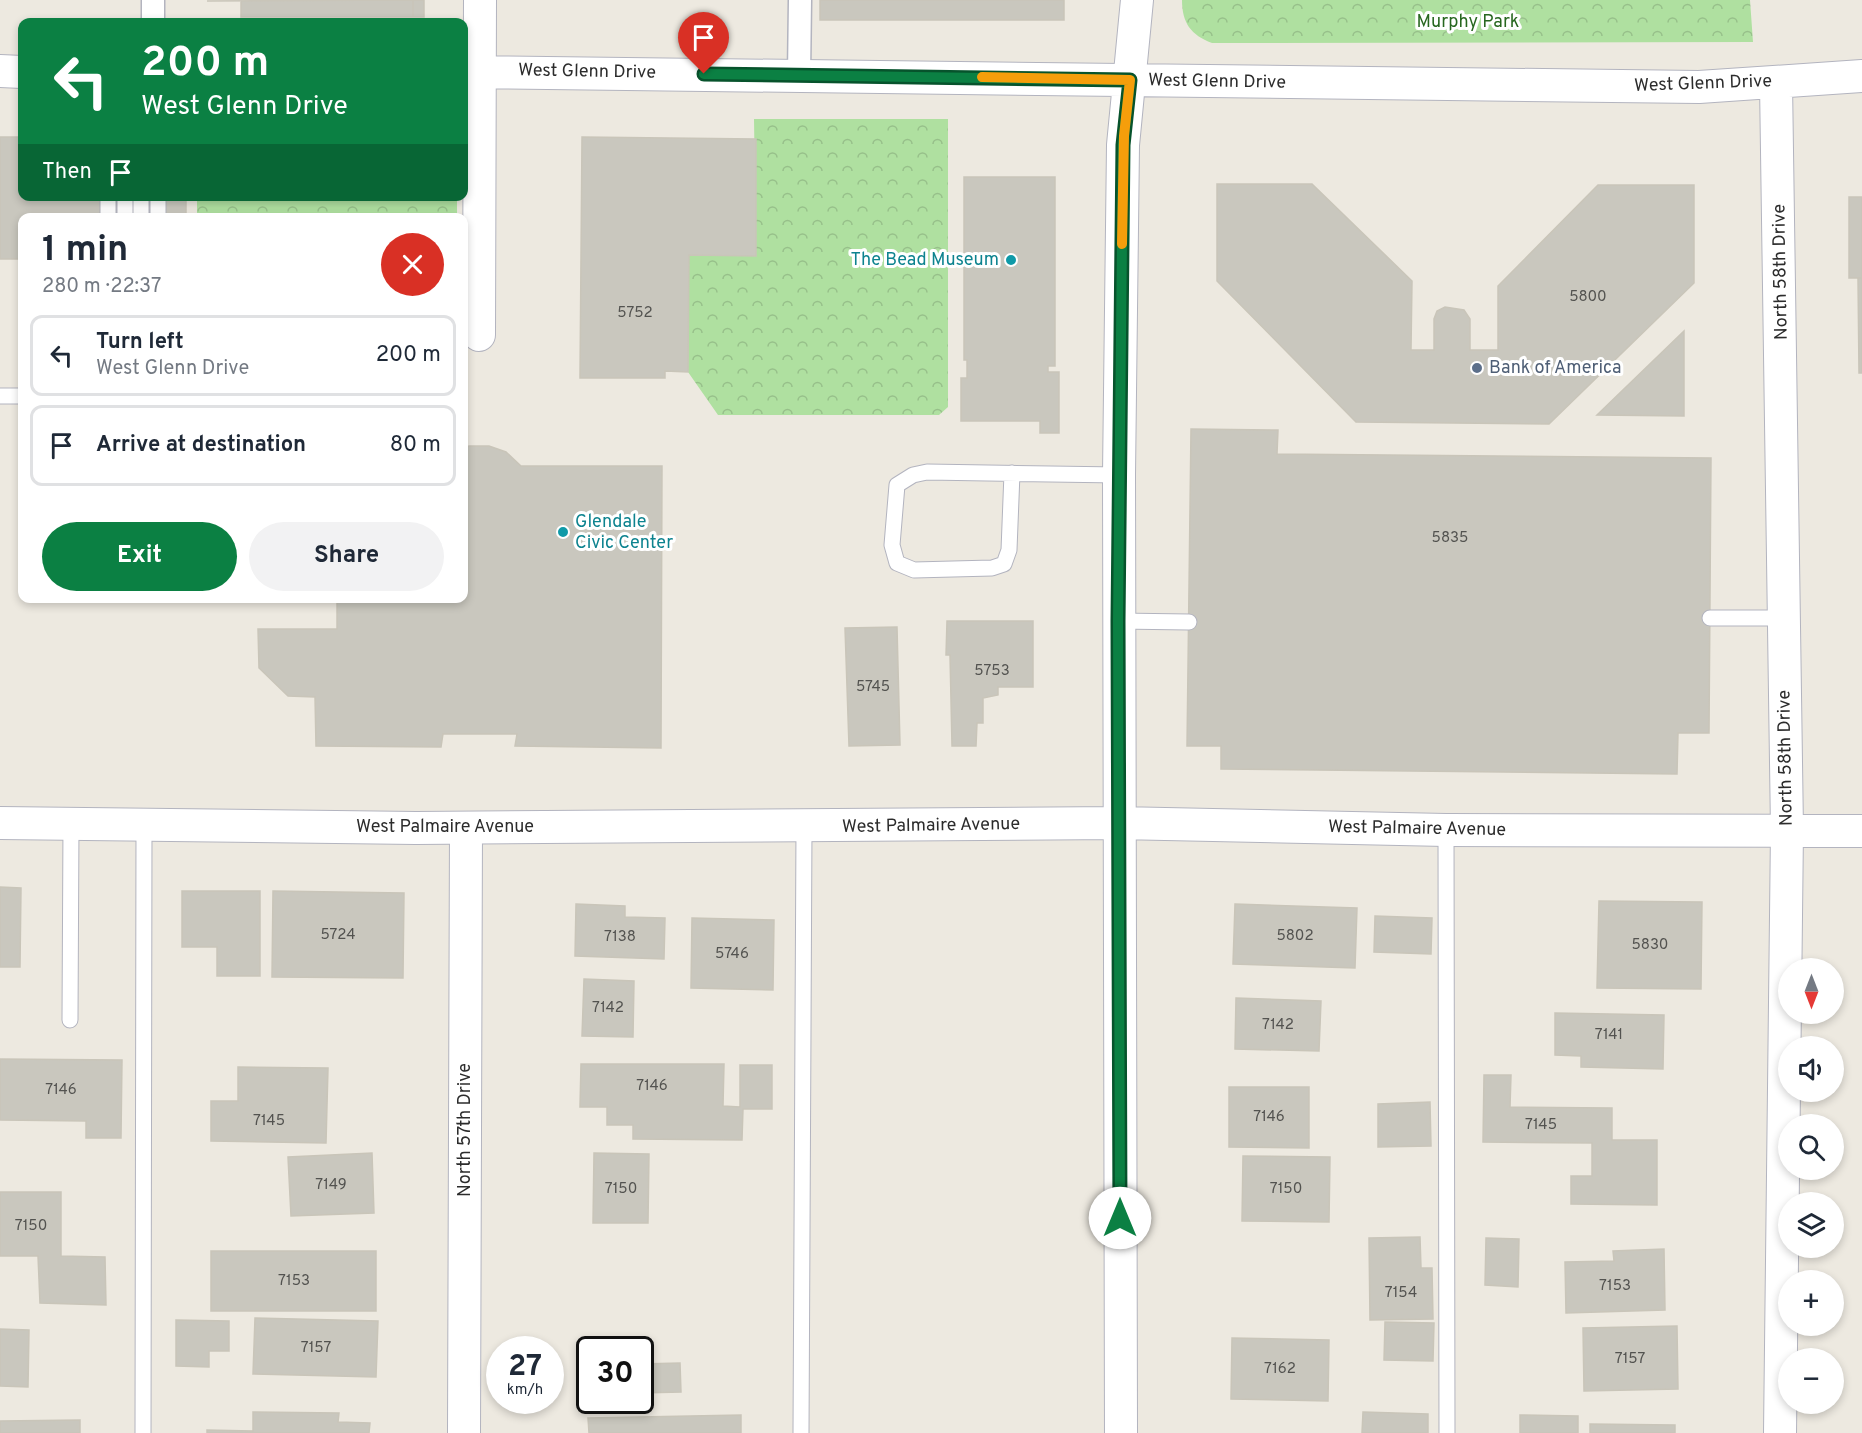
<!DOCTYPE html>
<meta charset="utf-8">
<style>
body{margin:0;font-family:Overpass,sans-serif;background:#f2f2f3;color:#1f2937;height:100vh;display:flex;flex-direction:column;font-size:22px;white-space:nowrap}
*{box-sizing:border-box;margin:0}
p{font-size:20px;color:#747a83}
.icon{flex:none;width:33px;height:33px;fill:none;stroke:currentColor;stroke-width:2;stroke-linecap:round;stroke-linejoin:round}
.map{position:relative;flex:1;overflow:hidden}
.details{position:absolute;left:18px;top:213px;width:450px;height:390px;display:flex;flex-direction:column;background:#fff;border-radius:12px;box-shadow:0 3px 9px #0003}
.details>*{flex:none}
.banner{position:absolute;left:18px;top:18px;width:450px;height:183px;border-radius:12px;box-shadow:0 3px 9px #0003;background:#0b8043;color:#fff;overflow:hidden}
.needle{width:39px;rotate:180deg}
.tools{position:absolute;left:1778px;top:958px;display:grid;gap:12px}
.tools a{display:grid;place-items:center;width:66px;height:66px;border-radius:50%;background:#fff;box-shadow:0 3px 9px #0003;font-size:30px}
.speed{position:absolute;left:486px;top:1336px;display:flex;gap:12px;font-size:30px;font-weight:700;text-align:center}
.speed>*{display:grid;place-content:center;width:78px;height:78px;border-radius:50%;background:#fff;box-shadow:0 3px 9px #0003;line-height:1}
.speed small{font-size:15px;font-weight:400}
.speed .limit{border:3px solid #111;border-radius:9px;background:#fff;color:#111}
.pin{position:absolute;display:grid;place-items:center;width:51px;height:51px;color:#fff;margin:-62px -26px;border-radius:50% 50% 50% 0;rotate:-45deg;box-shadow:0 0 6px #0007}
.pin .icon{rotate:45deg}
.me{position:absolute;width:66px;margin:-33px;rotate:0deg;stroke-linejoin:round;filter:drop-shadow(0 0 4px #0008)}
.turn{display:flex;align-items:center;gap:21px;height:126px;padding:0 24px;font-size:27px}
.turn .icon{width:78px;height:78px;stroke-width:2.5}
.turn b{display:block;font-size:42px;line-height:51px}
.then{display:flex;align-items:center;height:57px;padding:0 24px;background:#0003;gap:12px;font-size:22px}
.round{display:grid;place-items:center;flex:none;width:63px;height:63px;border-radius:32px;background:#f2f2f3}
.headline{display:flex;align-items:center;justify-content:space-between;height:102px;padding:0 24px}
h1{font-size:36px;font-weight:700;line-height:45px}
.action{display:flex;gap:12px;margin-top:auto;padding:12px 24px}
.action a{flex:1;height:69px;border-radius:36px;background:#0b8043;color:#fff;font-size:24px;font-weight:700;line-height:69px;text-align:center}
.action a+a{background:#f2f2f3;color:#1f2937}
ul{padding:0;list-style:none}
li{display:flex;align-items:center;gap:18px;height:81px;margin:0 12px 9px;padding:0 12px;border:3px solid #e0e1e3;border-radius:12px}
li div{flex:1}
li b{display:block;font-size:22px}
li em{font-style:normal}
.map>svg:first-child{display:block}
.forest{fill:url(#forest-crowns)}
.building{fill:#c9c7be;stroke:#c9c5b9;stroke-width:1.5}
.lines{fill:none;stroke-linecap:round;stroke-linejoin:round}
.service-casing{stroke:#b3b4bf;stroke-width:17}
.pedestrian-casing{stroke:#b3b4bf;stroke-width:25}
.minor-casing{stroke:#b3b4bf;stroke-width:34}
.service{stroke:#fff;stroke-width:15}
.pedestrian{stroke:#fff;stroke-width:22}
.minor{stroke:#fff;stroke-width:32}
.route-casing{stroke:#07532c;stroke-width:15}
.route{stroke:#0b8043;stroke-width:10}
.slow{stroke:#f59e0b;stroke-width:10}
.culture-dot{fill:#0f9aa8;stroke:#fff;stroke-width:2}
.service-dot{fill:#5c6f8a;stroke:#fff;stroke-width:2}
.labels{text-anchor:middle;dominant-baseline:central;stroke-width:6;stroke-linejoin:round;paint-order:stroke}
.number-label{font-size:15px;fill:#535350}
.park-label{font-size:18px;fill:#27671f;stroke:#fff}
.street-label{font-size:18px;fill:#2c2c2c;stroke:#fff}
.culture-label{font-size:18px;fill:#0d838f;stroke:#fff;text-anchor:end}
.service-label{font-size:18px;fill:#4e5e75;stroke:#fff;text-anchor:start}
</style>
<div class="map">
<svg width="1862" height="1433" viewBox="0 0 1862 1433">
<defs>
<pattern id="forest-crowns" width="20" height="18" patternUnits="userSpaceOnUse" patternTransform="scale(1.5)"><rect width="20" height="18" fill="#afe0a0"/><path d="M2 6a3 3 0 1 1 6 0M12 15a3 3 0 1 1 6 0" fill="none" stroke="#97c08a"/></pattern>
</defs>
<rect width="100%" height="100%" fill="#ede9e0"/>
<path class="forest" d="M 1182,0 L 1750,0 L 1753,42 L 1212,43 C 1191,35 1182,23 1182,0 Z
M 754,119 L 948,119 L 948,407 L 939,415 L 718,415 L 688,372 L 689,255 L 756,255 Z
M 197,197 L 457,197 L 457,217 L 197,217 Z"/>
<path class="building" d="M 413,0 L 413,17 L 241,17 L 241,1 L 207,1 Z
M 413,0 L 424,0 L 424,17 L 413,17 Z
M 820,0 L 1064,0 L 1064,20 L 820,20 Z
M 0,137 L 22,137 L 22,196 L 100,196 L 100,218 L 22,218 L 22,259 L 0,259 Z
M 582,137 L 756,139 L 756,256 L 689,255 L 688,372 L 665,371 L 665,378 L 580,378 Z
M 964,177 L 1055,177 L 1055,366 L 1048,366 L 1048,372 L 1059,372 L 1059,433 L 1040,433 L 1040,421 L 961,421 L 961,378 L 967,378 L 967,360 L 964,360 Z
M 1217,184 L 1312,184 L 1412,281 L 1411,350 L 1434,350 L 1434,319 L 1437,311 L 1445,307 L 1464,310 L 1470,319 L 1470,350 L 1498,350 L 1498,286 L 1598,185 L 1694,185 L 1694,283 L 1549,424 L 1356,422 L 1217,281 Z
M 100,196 L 186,196 L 186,218 L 100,218 Z
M 1849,197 L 1862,197 L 1862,278 L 1849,278 Z
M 1858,278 L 1862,278 L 1862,373 L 1859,373 Z
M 1684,331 L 1684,416 L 1597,415 Z
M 1191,429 L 1278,430 L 1277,454 L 1711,458 L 1709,733 L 1678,733 L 1677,774 L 1221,769 L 1221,746 L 1187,746 Z
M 469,446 L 489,446 L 506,452 L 521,466 L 662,466 L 661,748 L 515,746 L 517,734 L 443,734 L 441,747 L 316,746 L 315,697 L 288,696 L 259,668 L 258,629 L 337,629 L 337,602 L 312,601 L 312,598 L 464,598 L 464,449 Z
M 947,621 L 1033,621 L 1033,687 L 998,687 L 998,695 L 983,698 L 983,723 L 977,723 L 976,746 L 952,746 L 950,655 L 946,655 Z
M 897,627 L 900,745 L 849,746 L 845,628 Z
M 0,887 L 21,888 L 20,967 L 0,967 Z
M 182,891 L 260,891 L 260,976 L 217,976 L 217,947 L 182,947 Z
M 273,891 L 404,893 L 403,978 L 272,977 Z
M 1599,901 L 1702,902 L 1701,989 L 1597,988 Z
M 576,904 L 625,906 L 625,917 L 665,918 L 664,959 L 575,956 Z
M 1235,904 L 1357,908 L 1355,968 L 1233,964 Z
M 1375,916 L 1432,918 L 1431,954 L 1374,952 Z
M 692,918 L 774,920 L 773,990 L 691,988 Z
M 584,979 L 634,981 L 633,1037 L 582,1036 Z
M 1236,998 L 1321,1001 L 1319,1051 L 1235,1049 Z
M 1555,1013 L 1664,1015 L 1663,1069 L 1581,1067 L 1581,1056 L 1555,1055 Z
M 0,1059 L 122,1060 L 121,1138 L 86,1138 L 86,1121 L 0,1120 Z
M 581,1064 L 724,1064 L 723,1106 L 740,1107 L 740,1065 L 772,1065 L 772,1109 L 743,1109 L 742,1140 L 633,1139 L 633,1125 L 607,1125 L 607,1107 L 580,1107 Z
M 238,1067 L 328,1068 L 326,1143 L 211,1141 L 211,1101 L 238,1101 Z
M 1484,1075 L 1511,1075 L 1510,1107 L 1612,1108 L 1612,1140 L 1657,1140 L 1657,1205 L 1571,1204 L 1571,1176 L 1592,1176 L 1592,1143 L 1483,1142 Z
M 1229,1087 L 1309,1087 L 1309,1148 L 1229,1147 Z
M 1430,1102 L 1431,1146 L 1378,1147 L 1378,1104 Z
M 372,1153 L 374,1213 L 291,1216 L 288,1157 Z
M 594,1153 L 649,1154 L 648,1223 L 593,1223 Z
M 1243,1156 L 1330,1157 L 1329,1222 L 1242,1221 Z
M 0,1192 L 61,1192 L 61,1256 L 105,1257 L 106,1305 L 40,1303 L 38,1256 L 0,1256 Z
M 1420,1237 L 1421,1268 L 1432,1268 L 1433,1319 L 1370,1320 L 1369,1238 Z
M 1486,1238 L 1519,1239 L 1518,1287 L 1485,1285 Z
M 1664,1249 L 1665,1310 L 1566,1313 L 1565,1262 L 1614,1261 L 1613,1251 Z
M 211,1251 L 376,1251 L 376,1311 L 211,1311 Z
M 255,1318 L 378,1321 L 376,1377 L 253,1374 Z
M 176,1320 L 229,1321 L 229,1351 L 209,1351 L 209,1367 L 176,1366 Z
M 1385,1322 L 1434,1323 L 1433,1361 L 1384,1360 Z
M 1677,1326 L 1678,1389 L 1584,1391 L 1583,1328 Z
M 0,1329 L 29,1330 L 28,1387 L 0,1386 Z
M 636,1338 L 636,1350 L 590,1350 L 590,1394 L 586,1394 L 584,1340 Z
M 1232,1338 L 1329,1340 L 1328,1401 L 1231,1399 Z
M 680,1363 L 681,1392 L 640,1393 L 640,1364 Z
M 253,1412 L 339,1413 L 338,1422 L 370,1423 L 369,1433 L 207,1433 L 207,1430 L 253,1431 Z
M 1363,1412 L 1428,1414 L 1428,1433 L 1362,1433 Z
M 741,1415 L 741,1433 L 589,1433 L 588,1418 Z
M 1520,1415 L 1578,1416 L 1578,1433 L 1520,1433 Z
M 80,1420 L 80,1433 L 0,1433 L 0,1421 Z
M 1590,1424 L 1675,1425 L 1675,1433 L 1590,1433 Z"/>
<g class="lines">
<g class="service-casing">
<path id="service" d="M 108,196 L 108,218
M 125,196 L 125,218
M 141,196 L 141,218
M 158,196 L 158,218
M 0,396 L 22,396
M 1012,473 L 1009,550 L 1004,564 L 992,568 L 914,570 L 897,563 L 892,545 L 897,485 L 913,475 L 927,472 L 1119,475
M 1710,618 L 1785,618
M 1118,621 L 1189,622
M 1446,830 L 1447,1433
M 70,1020 L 71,824
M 143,1433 L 144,825
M 801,1433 L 804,827"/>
</g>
<g class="pedestrian-casing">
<path id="pedestrian" d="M 153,22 L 153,0
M 799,75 L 800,0"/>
</g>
<g class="minor-casing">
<path id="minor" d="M 0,71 L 22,72
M 464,72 L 1699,87 L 1862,76
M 1776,83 L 1787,830 L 1780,1433
M 479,335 L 480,0
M 0,823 L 416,828 L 1118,823 L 1446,830 L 1862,831
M 464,1433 L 466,828
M 1121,1433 L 1119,475 L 1123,145 L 1137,0"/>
</g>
<use href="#service" class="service"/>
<use href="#pedestrian" class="pedestrian"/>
<use href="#minor" class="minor"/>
</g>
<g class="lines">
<g class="route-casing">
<path id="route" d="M 704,74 L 1130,80 L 1123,145 L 1118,621 L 1120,1218"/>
</g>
<use href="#route" class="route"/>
<path class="slow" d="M 982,77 L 1130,80 L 1124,136 L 1122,244"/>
</g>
<g class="culture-dot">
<circle cx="1011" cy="260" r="6"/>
<circle cx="563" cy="532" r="6"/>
</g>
<circle class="service-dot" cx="1477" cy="368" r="6"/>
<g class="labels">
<g class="number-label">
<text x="1588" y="297">5800</text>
<text x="635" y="313">5752</text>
<text x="1450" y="538">5835</text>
<text x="992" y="671">5753</text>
<text x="873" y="687">5745</text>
<text x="338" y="935">5724</text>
<text x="1295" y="936">5802</text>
<text x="620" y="937">7138</text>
<text x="1650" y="945">5830</text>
<text x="732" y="954">5746</text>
<text x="608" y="1008">7142</text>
<text x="1278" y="1025">7142</text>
<text x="1609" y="1035">7141</text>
<text x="652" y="1086">7146</text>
<text x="61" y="1090">7146</text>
<text x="1269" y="1117">7146</text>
<text x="269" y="1121">7145</text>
<text x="1541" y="1125">7145</text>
<text x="331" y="1185">7149</text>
<text x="621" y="1189">7150</text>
<text x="1286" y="1189">7150</text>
<text x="31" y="1226">7150</text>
<text x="294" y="1281">7153</text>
<text x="1615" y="1286">7153</text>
<text x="1401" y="1293">7154</text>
<text x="316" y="1348">7157</text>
<text x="1630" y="1359">7157</text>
<text x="1280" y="1369">7162</text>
</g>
<g class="park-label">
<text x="1468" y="22">Murphy Park</text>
</g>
<g class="street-label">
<text transform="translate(587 72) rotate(1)">West Glenn Drive</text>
<text transform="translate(1217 82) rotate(1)">West Glenn Drive</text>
<text transform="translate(1703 84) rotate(-2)">West Glenn Drive</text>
<text transform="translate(1781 272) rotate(-91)">North 58th Drive</text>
<text transform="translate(1786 758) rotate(-91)">North 58th Drive</text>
<text transform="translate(931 826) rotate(-1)">West Palmaire Avenue</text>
<text x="445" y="827">West Palmaire Avenue</text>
<text transform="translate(1417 829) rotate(1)">West Palmaire Avenue</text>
<text transform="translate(465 1130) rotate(-90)">North 57th Drive</text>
</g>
<g class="culture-label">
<text x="999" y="260">The Bead Museum</text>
<text x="575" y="522" text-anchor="start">Glendale<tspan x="575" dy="21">Civic Center</tspan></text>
</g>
<g class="service-label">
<text x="1489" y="368">Bank of America</text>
</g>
</g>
</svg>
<div class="tools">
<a><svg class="needle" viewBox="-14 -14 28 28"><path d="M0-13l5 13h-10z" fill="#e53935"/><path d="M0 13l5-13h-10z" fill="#747a83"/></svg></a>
<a><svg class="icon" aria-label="sound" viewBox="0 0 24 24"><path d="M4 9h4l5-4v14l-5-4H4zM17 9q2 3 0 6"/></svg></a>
<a><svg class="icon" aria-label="search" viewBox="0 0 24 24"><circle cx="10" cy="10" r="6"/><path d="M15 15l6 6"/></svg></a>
<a><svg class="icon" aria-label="layers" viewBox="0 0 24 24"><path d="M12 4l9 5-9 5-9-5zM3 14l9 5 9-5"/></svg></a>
<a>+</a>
<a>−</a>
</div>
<div class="speed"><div>27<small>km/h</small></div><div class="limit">30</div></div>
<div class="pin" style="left:704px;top:74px;background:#d93025"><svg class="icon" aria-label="arrive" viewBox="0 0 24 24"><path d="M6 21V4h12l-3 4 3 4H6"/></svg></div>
<svg class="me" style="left:1120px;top:1218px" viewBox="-20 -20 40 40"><circle r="19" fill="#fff"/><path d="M0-13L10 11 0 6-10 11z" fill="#0b8043"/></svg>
<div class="banner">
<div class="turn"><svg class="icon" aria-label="left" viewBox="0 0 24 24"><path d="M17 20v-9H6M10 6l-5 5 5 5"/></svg><div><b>200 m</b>West Glenn Drive</div></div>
<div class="then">Then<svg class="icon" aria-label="arrive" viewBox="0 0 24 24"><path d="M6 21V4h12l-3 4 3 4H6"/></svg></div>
</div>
<section class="details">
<div class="headline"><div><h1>1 min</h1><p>280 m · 22:37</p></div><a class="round" style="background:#d93025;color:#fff"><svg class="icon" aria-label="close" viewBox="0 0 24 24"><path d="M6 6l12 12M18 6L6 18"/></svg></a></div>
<ul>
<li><svg class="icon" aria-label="left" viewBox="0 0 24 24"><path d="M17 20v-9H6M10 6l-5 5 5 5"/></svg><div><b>Turn left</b><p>West Glenn Drive</p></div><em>200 m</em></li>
<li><svg class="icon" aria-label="arrive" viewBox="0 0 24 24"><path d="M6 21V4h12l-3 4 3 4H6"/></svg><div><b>Arrive at destination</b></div><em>80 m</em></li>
</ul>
<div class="action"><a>Exit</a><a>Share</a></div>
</section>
</div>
